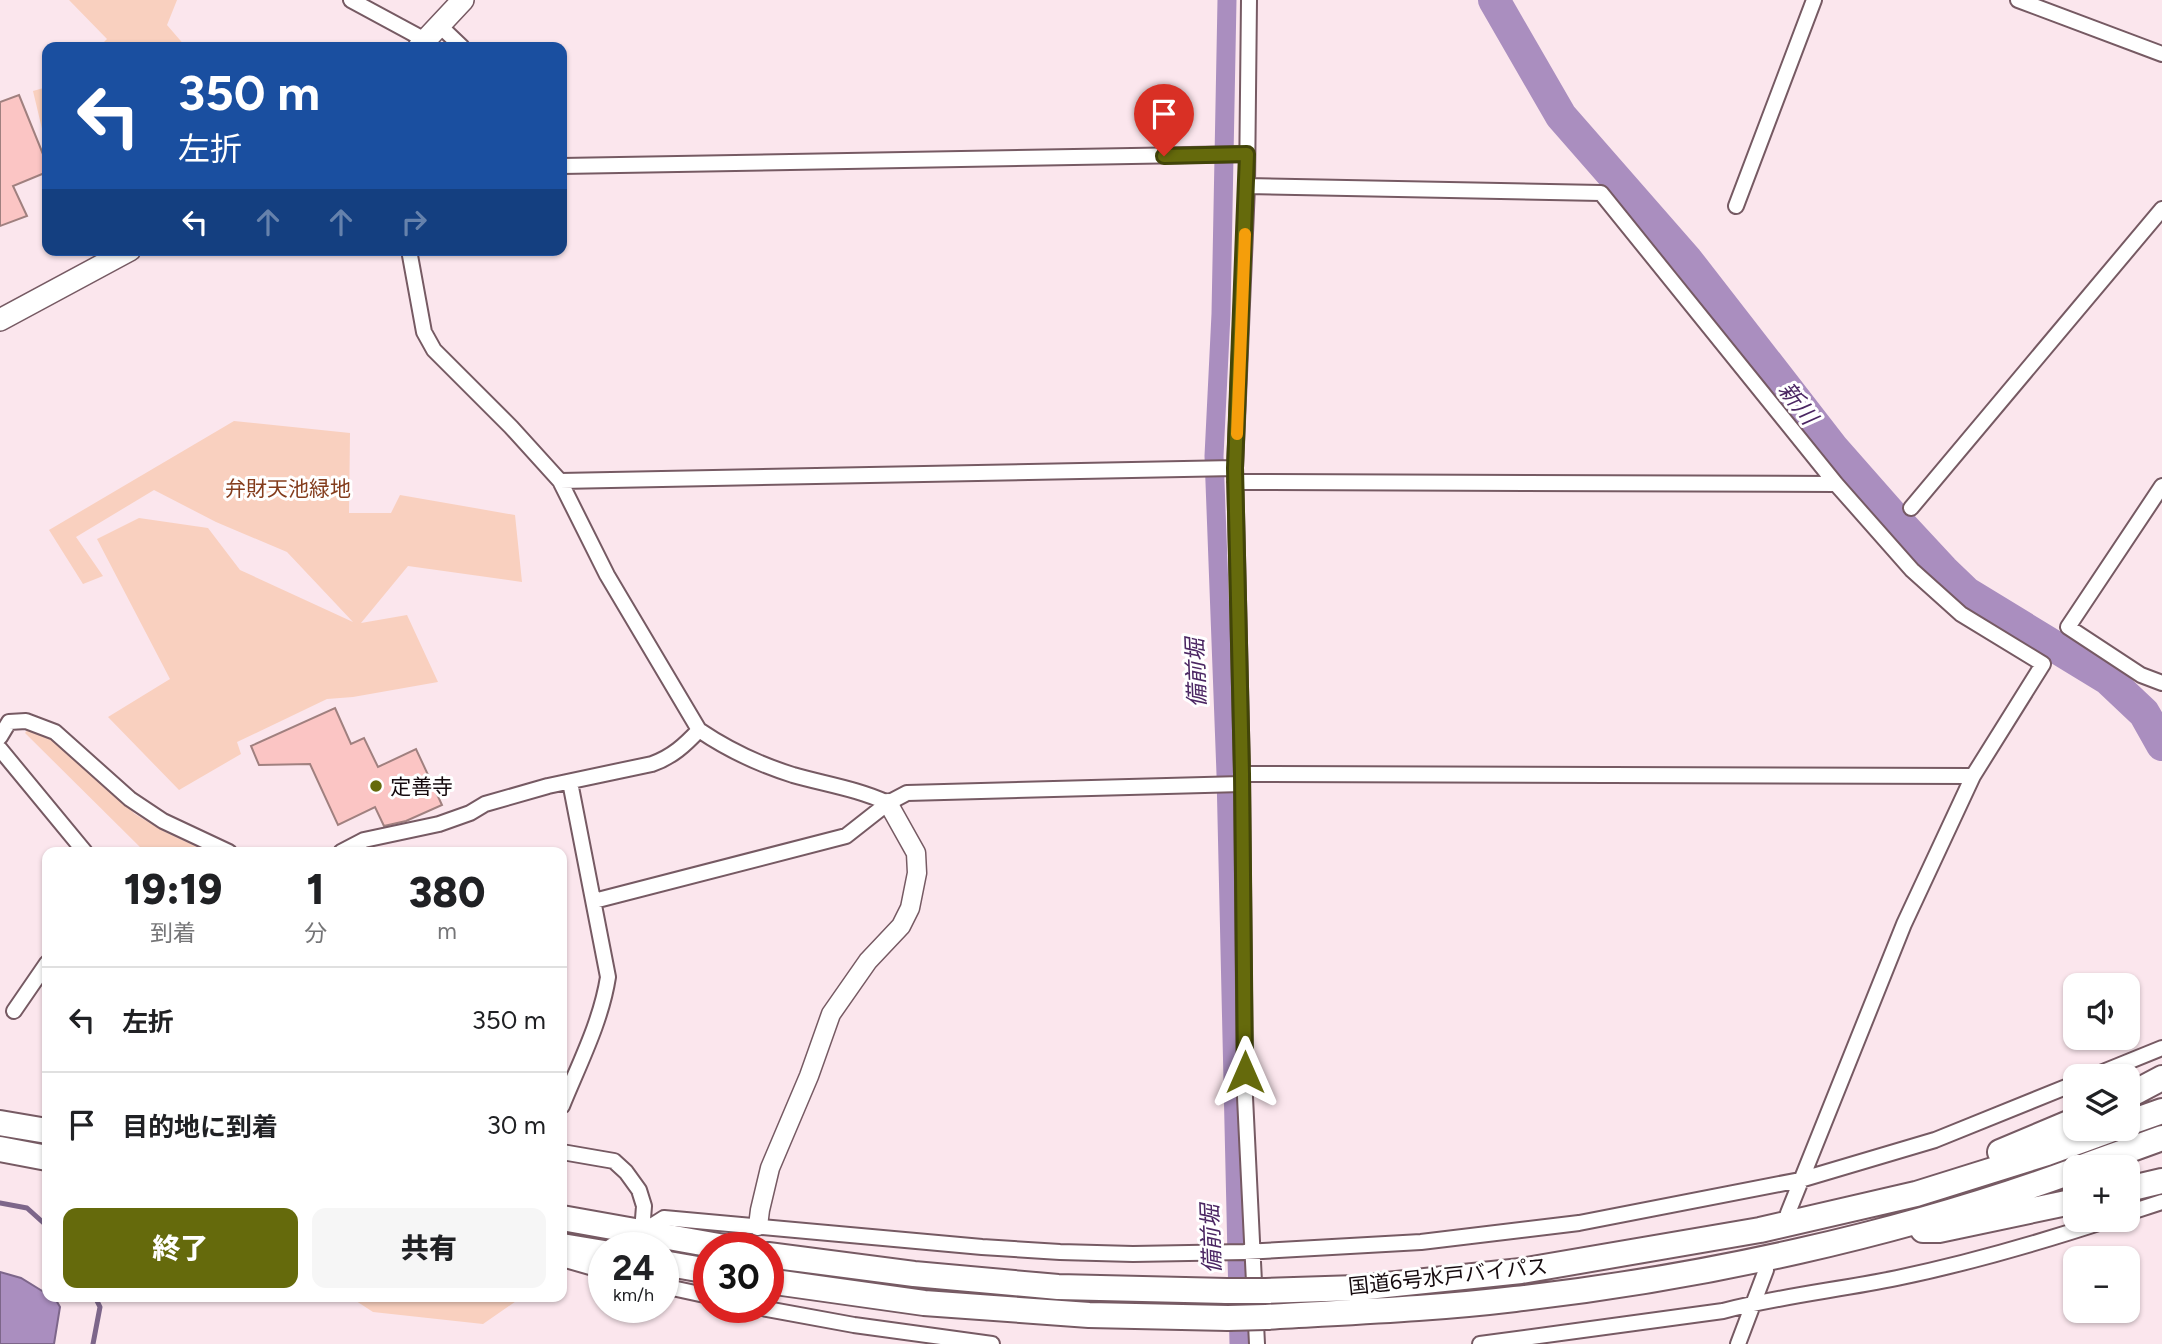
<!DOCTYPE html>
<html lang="ja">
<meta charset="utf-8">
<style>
body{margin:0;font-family:Figtree,"Noto Sans JP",sans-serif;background:#f6f6f6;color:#202124;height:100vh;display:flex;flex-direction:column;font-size:26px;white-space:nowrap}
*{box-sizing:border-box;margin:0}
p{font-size:23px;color:#757577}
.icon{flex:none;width:38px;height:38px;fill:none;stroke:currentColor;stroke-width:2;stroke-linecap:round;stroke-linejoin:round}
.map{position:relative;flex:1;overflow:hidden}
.details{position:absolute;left:42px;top:847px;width:525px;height:455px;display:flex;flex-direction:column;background:#fff;border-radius:14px;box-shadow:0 2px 5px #0004}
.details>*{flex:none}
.top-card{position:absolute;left:42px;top:42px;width:525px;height:214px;border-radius:14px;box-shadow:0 2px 5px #0004;background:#1a4fa0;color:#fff;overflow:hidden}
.buttons{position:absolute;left:2063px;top:973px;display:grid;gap:14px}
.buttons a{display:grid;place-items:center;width:77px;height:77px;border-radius:14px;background:#fff;box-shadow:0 2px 5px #0004;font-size:35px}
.speed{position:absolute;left:588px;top:1232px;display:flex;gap:14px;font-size:35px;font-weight:700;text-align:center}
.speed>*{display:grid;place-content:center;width:91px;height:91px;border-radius:50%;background:#fff;box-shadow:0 2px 5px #0004;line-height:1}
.speed small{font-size:18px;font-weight:400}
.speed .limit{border:10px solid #d22;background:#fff;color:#111}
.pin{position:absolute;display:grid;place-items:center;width:60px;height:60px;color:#fff;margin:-72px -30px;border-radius:50% 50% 50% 0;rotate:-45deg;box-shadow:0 0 7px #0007}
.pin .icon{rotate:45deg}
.me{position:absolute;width:77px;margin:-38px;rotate:0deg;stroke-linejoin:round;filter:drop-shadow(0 0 5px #0008)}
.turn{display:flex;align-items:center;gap:24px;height:147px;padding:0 21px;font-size:32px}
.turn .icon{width:91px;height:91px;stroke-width:2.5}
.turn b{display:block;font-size:49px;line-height:60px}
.lanes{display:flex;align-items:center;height:66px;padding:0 21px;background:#0003;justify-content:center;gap:35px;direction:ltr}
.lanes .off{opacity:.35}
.eta{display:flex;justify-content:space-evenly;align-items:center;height:119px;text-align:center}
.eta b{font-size:42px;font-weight:800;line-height:49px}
.action{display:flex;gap:14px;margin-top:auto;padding:14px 21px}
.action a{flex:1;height:80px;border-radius:14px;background:#656a0c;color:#fff;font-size:28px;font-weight:800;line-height:80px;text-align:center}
.action a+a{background:#f6f6f6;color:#202124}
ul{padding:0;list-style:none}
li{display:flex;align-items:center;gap:21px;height:105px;padding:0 21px;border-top:2px solid #e0e0e0}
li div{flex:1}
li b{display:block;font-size:26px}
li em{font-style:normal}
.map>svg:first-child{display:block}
.green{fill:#f9d0bf}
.water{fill:#aa8ebf;stroke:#7d668a;stroke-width:2}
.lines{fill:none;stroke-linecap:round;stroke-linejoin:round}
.stream{stroke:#7d668a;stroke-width:5}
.canal{stroke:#aa8ebf;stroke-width:19}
.river{stroke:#aa8ebf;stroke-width:32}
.building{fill:#fbc5c4;stroke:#a0807f;stroke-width:2}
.minor-casing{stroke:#765a63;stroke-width:18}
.tertiary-casing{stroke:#765a63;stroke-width:21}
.secondary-casing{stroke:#765a63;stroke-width:24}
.trunk-casing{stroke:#765a63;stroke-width:28}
.minor{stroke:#fff;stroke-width:14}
.tertiary{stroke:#fff;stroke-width:18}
.secondary{stroke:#fff;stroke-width:21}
.trunk{stroke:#fff;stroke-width:24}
.trunk-bridge-casing{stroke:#765a63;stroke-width:28;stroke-linecap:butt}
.trunk-bridge{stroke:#fff;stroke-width:24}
.route-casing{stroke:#424508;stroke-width:18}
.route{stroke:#656a0c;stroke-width:12}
.slow{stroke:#f59e0b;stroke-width:12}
.poi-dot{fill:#656a0c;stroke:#fff;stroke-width:2.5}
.labels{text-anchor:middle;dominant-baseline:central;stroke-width:6;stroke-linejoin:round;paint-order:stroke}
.park-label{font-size:21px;fill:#843d1d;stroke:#fff}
.poi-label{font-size:21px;fill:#150a0e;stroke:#fff;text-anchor:start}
.street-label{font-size:21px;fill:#150a0e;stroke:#fff}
.water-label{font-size:23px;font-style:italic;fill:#4b2663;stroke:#fff}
</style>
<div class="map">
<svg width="2162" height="1344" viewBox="0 0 2162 1344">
<rect width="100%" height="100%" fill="#fbe6ed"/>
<path class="green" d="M 69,0 L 177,0 L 167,25 L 186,47 L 99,47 L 107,39 Z
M 47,87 L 47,136 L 43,133 L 33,91 Z
M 234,421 L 350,433 L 349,513 L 391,513 L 400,495 L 515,515 L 522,582 L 408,566 L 361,623 L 407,615 L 438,682 L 353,697 L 327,699 L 237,742 L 241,754 L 179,790 L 108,717 L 170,679 L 97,539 L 139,518 L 208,528 L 240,570 L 353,622 L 287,552 L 216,522 L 154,490 L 76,537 L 103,576 L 83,584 L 49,530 Z
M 28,729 L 52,739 L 135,814 L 165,832 L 208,852 L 145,852 L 25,733 Z
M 350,1297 L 522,1297 L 483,1324 L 373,1312 Z"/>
<path class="water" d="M 0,1272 L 21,1278 L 47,1294 L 47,1297 L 56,1300 L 60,1307 L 54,1344 L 0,1344 Z"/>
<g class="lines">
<path class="stream" d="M 0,1203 L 27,1208 L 47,1226
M 93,1344 L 100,1307 L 95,1297"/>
<path class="canal" d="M 1227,0 L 1221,314 L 1214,456 L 1226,774 L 1239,1344"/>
<path class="river" d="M 1494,0 L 1561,116 L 1687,260 L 1833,448 L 1892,515 L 1943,570 L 1967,593 L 2108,679 L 2144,713 L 2162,745"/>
</g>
<path class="building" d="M 19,95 L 47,164 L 47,172 L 13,186 L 27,216 L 0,226 L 0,102 Z
M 335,708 L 351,744 L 364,738 L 378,767 L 416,749 L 442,805 L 406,821 L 384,826 L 375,807 L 338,825 L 310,764 L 259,765 L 251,746 Z"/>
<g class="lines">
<g class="minor-casing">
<path id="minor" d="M 351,0 L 425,40
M 1249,0 L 1247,186 L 1235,468 L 1242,774 L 1245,1097 L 1257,1344
M 2018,0 L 2162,54
M 440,26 L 462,47
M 562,166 L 1247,154
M 1247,186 L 1601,193 L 1836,484 L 1912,570 L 1961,614 L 2043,664 L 1973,776 L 1904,924 L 1788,1213
M 1736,206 L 1814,0
M 409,250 L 424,332 L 434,350 L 511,427 L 560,481 L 607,575 L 699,730 C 727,749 761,765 793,775 C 825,784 858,789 888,803
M 560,481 L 1235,468
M 1235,482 L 1836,484
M 2162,486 L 2068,627 L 2141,675 L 2162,683
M 1911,508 L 2162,209
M 0,737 L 9,722 L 26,721 L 55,732 L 130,799 L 163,821 L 229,852
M 0,749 L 85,852
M 1242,774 L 1973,776
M 341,852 L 364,840 L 439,824 L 470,813 L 485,804 L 548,786 L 652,764 C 672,757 685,745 699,730
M 594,901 L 846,836 L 888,803 L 907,793 L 1242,784
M 14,1011 L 47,963
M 2093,1076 L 2162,1048
M 562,1106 C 579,1064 601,1022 608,977 L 570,782
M 562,1152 L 614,1161 L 626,1172 L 639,1190 L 644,1206 L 642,1232
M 2128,1213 L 2162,1202
M 642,1232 L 664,1218 L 982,1247 L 1060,1252 L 1133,1254 L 1244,1252 L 1421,1242 L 1579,1223 L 1800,1180 L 1935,1140 L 2076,1083
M 562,1259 L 604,1271
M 663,1286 L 709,1296
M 756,1307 L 854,1325 L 992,1344
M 1480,1344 L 1723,1311 C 1780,1296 1839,1290 1897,1278 C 1969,1263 2038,1243 2108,1220
M 1738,1344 L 1766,1270"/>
</g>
<g class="tertiary-casing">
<path id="tertiary" d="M 758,1226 L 760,1210 L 770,1168 L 809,1076 L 831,1014 L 868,961 L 901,926 L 910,908 L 917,873 L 916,853 L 888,803"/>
</g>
<g class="secondary-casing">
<path id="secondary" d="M 419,47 L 463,0
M 0,320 L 130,250"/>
</g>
<g class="trunk-casing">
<path id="trunk" d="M 2128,1096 L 2162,1078
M 0,1123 L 47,1131
M 2128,1123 L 2162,1111
M 0,1149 L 47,1158
M 2000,1152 L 2076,1120
M 2082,1167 L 2162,1138
M 2128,1189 L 2162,1181
M 562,1218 L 730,1248
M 1923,1230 L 1939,1230 L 2076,1201
M 562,1246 L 604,1253
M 768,1255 L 914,1274 L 1058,1287 L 1227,1291
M 663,1263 L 709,1271
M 768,1281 L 924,1303 L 1089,1315 L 1228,1318
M 1266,1291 L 1357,1288 L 1521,1271 L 1760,1230 L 1916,1194 L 2047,1153 L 2113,1129
M 1266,1317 C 1349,1312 1432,1309 1515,1299 C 1700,1278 1900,1235 2076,1170"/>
</g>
<use href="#minor" class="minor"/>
<use href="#tertiary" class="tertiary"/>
<use href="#secondary" class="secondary"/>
<use href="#trunk" class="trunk"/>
<g class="trunk-bridge-casing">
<path id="trunk-bridge" d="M 1227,1291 L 1266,1291
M 1228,1318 L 1266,1317"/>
</g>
<use href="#trunk-bridge" class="trunk-bridge"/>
</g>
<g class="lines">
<g class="route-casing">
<path id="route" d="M 1164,156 L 1247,154 L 1235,468 L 1242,774 L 1245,1072"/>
</g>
<use href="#route" class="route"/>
<path class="slow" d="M 1237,434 L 1245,234"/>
</g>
<circle class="poi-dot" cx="376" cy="786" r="7"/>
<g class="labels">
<g class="park-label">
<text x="288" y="488">弁財天池緑地</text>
</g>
<g class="poi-label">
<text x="390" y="786">定善寺</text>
</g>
<g class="street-label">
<text transform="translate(1448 1276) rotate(-6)">国道6号水戸バイパス</text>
</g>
<g class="water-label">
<text transform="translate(1798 403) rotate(52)">新川</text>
<text transform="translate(1196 673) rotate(-92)">備前堀</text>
<text transform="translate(1211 1239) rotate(-92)">備前堀</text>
</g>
</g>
</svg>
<div class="buttons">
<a><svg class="icon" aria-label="sound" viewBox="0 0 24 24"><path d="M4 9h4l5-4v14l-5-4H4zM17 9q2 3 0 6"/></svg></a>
<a><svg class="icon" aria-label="layers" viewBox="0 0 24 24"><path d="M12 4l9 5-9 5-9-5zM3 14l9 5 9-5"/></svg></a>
<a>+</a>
<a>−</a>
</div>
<div class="speed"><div>24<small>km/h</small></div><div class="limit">30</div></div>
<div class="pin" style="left:1164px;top:156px;background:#d93025"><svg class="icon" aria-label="arrive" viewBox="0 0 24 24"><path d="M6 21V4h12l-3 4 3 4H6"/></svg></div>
<svg class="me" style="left:1245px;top:1072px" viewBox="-20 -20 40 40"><path d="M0-17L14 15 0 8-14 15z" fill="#656a0c" stroke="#fff" stroke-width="4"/></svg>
<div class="top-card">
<div class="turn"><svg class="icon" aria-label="left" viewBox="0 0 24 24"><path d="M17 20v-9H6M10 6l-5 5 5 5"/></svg><div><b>350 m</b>左折</div></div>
<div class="lanes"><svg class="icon" aria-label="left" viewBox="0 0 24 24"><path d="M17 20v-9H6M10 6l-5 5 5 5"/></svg><svg class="icon off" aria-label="ahead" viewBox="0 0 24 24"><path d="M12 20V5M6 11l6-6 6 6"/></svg><svg class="icon off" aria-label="ahead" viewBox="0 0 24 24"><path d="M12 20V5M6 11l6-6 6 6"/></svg><svg class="icon off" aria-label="right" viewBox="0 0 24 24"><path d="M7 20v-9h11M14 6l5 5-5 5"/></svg></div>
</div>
<section class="details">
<div class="eta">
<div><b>19:19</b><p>到着</p></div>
<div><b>1</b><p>分</p></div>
<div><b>380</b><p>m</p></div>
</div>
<ul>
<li><svg class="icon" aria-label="left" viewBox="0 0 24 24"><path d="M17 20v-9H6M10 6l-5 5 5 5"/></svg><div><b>左折</b></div><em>350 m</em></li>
<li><svg class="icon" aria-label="arrive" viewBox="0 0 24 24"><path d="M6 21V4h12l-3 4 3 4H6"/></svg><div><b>目的地に到着</b></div><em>30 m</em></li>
</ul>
<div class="action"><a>終了</a><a>共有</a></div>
</section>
</div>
